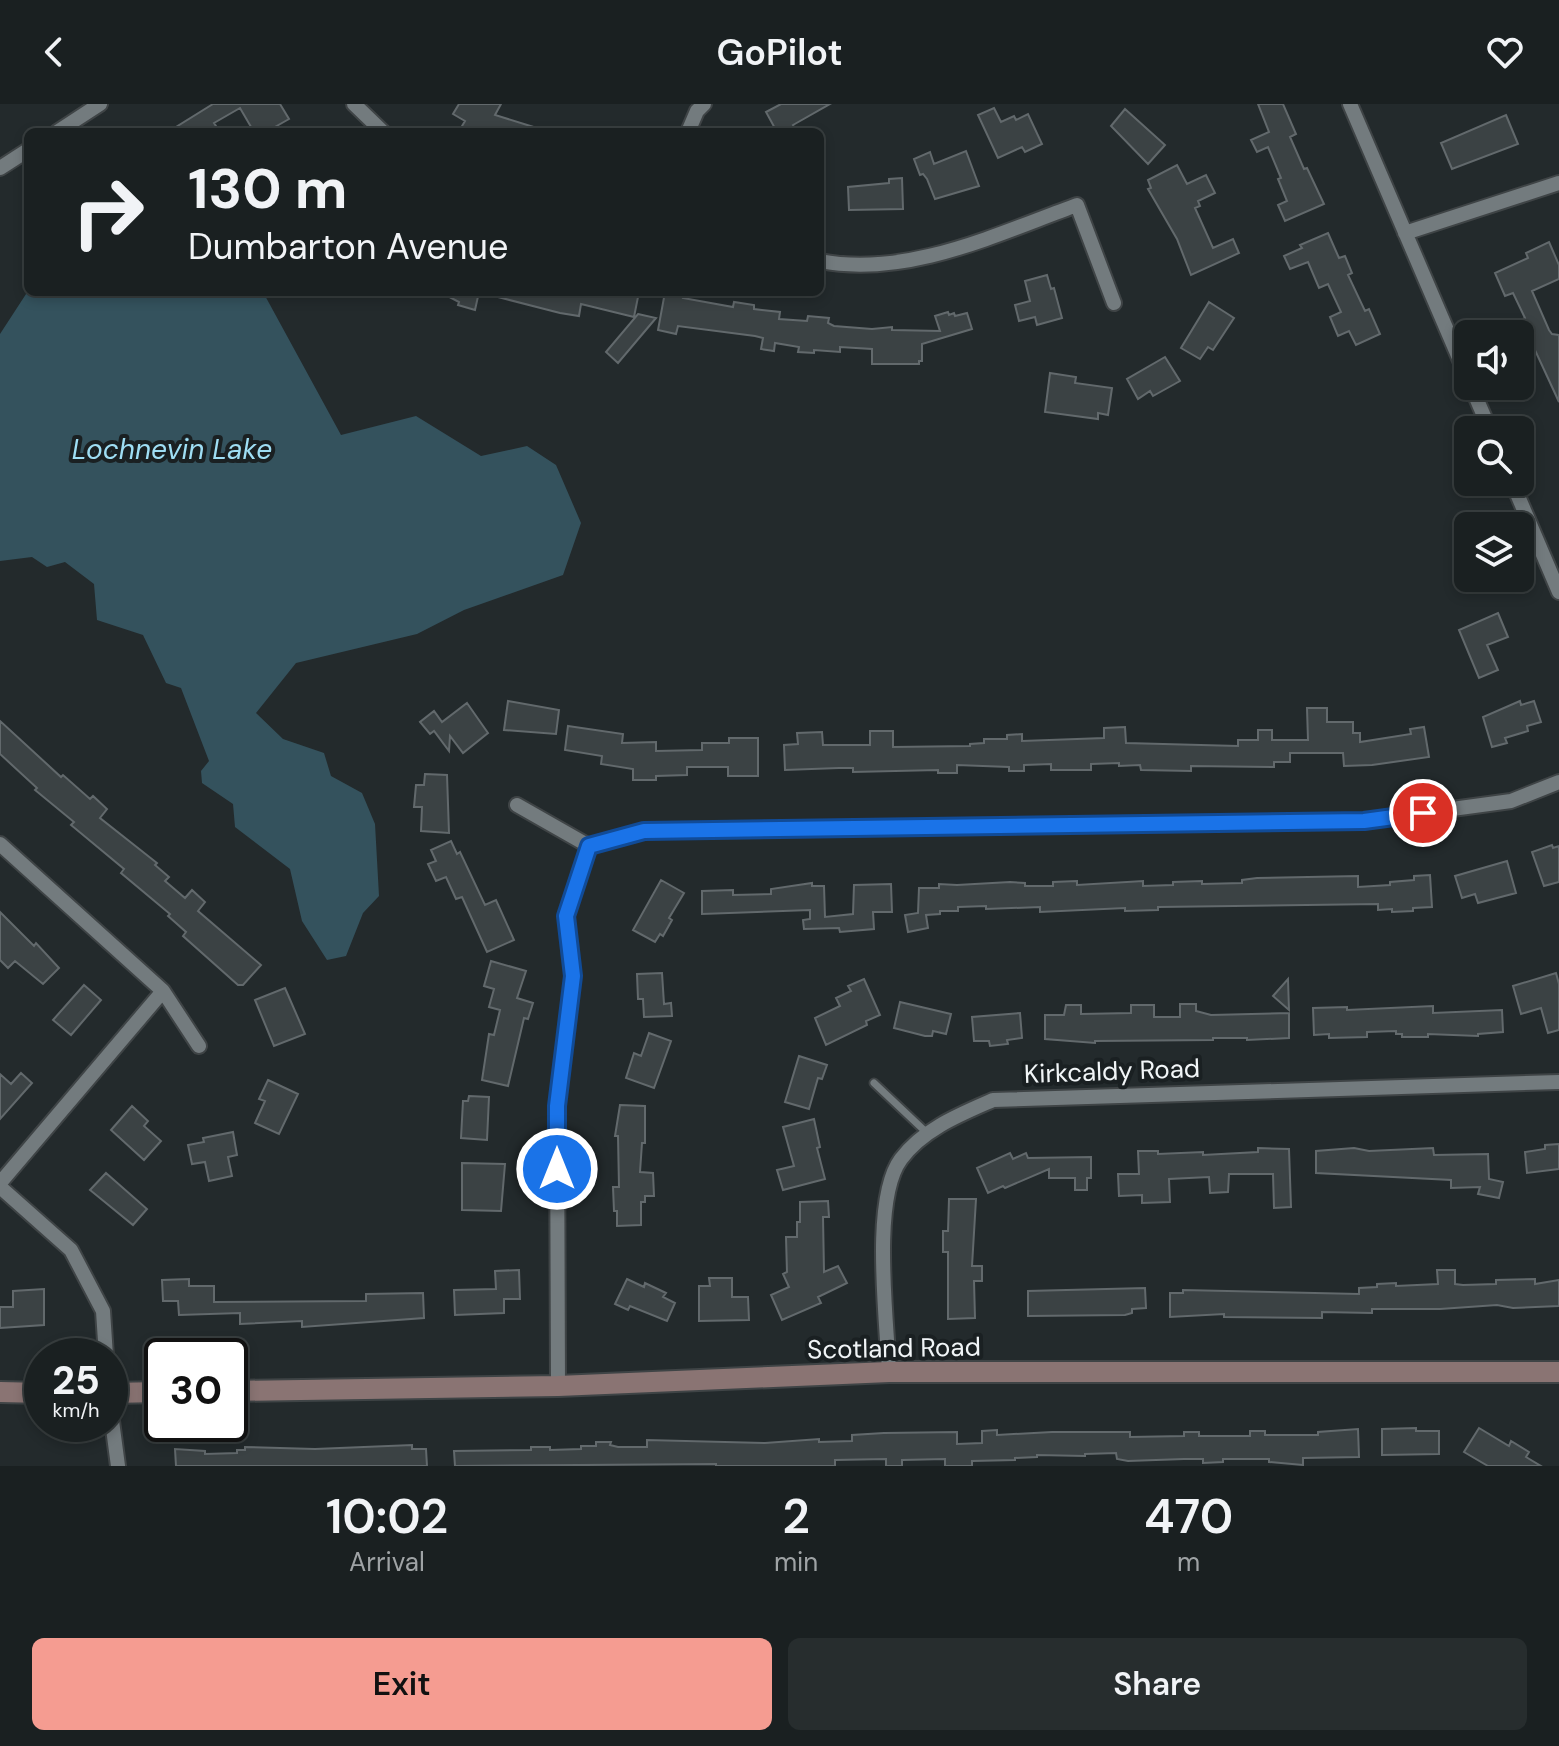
<!DOCTYPE html>
<style>
body{margin:0;font-family:"DM Sans",sans-serif;background:#272d2e;color:#f1f3f6;height:100vh;display:flex;flex-direction:column;font-size:30px;white-space:nowrap}
*{box-sizing:border-box;margin:0}
p{font-size:26px;color:#9fa3a5}
.icon{flex:none;width:44px;height:44px;fill:none;stroke:currentColor;stroke-width:2;stroke-linecap:round;stroke-linejoin:round}
.map{position:relative;height:1362px;overflow:hidden}
.side{display:flex;flex-direction:column;background:#1a2021;flex:1}
.side>*{flex:none}
.top-card{position:absolute;left:24px;top:24px;width:800px;height:168px;border-radius:12px;box-shadow:0 4px 12px #0003,0 0 0 2px #383e3f;background:#1a2021;color:#f1f3f6;overflow:hidden}
.fabs{position:absolute;left:1454px;top:216px;display:grid;gap:16px}
.fabs a{display:grid;place-items:center;width:80px;height:80px;border-radius:12px;background:#1a2021;box-shadow:0 4px 12px #0003,0 0 0 2px #383e3f;font-size:40px}
.speed{position:absolute;left:24px;top:1234px;display:flex;gap:16px;font-size:40px;font-weight:700;text-align:center}
.speed>*{display:grid;place-content:center;width:104px;height:104px;border-radius:50%;background:#1a2021;box-shadow:0 4px 12px #0003,0 0 0 2px #383e3f;line-height:1}
.speed small{font-size:20px;font-weight:400}
.speed .limit{border:4px solid #111;border-radius:12px;background:#fff;color:#111}
.pin{position:absolute;display:grid;place-items:center;width:68px;height:68px;color:#fff;margin:-34px;border:4px solid #fff;border-radius:50%;box-shadow:0 2px 8px #0007}
.me{position:absolute;width:88px;margin:-44px;rotate:0deg;stroke-linejoin:round;filter:drop-shadow(0 0 6px #0008)}
.turn{display:flex;align-items:center;gap:28px;height:168px;padding:0 32px;font-size:36px}
.turn .icon{width:104px;height:104px;stroke-width:2.5}
.turn b{display:block;font-size:56px;line-height:68px}
.eta{display:flex;justify-content:space-evenly;align-items:center;height:136px;text-align:center}
.eta b{font-size:48px;font-weight:600;line-height:56px}
.cta{display:flex;gap:16px;margin-top:auto;padding:16px 32px}
.cta a{flex:1;height:92px;border-radius:12px;background:#f59c91;color:#111;font-size:32px;font-weight:600;line-height:92px;text-align:center}
.cta a+a{background:#272d2e;color:#f1f3f6}
header{display:flex;justify-content:space-between;align-items:center;height:104px;padding:0 32px;background:#1a2021;font-size:36px;font-weight:600}
.map>svg:first-child{display:block}
.water{fill:#34525d}
.building{fill:#3b4244;stroke:#62696c;stroke-width:2}
.lines{fill:none;stroke-linecap:round;stroke-linejoin:round}
.lane-casing{stroke:#3f4446;stroke-width:11}
.street-casing{stroke:#3f4446;stroke-width:18}
.secondary-casing{stroke:#3f4446;stroke-width:24}
.lane{stroke:#737b7e;stroke-width:7}
.street{stroke:#737b7e;stroke-width:14}
.secondary{stroke:#8a7473;stroke-width:20}
.route-casing{stroke:#114b97;stroke-width:20}
.route{stroke:#1a73e8;stroke-width:14}
.labels{text-anchor:middle;dominant-baseline:central;stroke-width:8;stroke-linejoin:round;paint-order:stroke}
.street-label{font-size:26px;fill:#f1f5f7;stroke:#1a2022}
.water-label{font-size:28px;font-style:italic;fill:#9fdef4;stroke:#1a2022}
</style>
<header><svg class="icon" aria-label="back" viewBox="0 0 24 24"><path d="M15 5l-7 7 7 7"/></svg>GoPilot<svg class="icon" aria-label="heart" viewBox="0 0 24 24"><path d="M12 20l-8-8c-3-5 5-10 8-4 3-6 11-1 8 4z"/></svg></header>
<div class="map">
<svg width="1559" height="1362" viewBox="0 0 1559 1362">
<rect width="100%" height="100%" fill="#232a2c"/>
<path class="water" d="M 28,187 L 263,188 L 341,331 L 416,312 L 481,352 L 527,342 L 556,361 L 581,419 L 563,471 L 464,506 L 417,530 L 296,559 L 256,609 L 283,635 L 324,649 L 331,672 L 362,689 L 375,720 L 379,792 L 363,809 L 346,852 L 327,856 L 302,817 L 290,765 L 235,723 L 233,700 L 202,679 L 201,667 L 209,657 L 181,584 L 166,579 L 143,531 L 97,516 L 94,480 L 65,458 L 47,463 L 32,453 L 0,457 L 0,230 Z"/>
<path class="building" d="M 213,0 L 280,0 L 289,15 L 266,28 L 254,28 L 240,4 L 214,19 L 220,28 L 168,28 Z
M 459,0 L 501,0 L 495,11 L 540,25 L 539,28 L 473,28 L 462,22 L 465,17 L 453,10 Z
M 781,0 L 830,0 L 793,21 L 797,28 L 777,28 L 766,8 Z
M 1258,0 L 1283,0 L 1296,30 L 1290,33 L 1304,65 L 1307,64 L 1324,100 L 1285,117 L 1278,101 L 1287,97 L 1278,75 L 1281,74 L 1268,43 L 1257,48 L 1251,36 L 1269,28 Z
M 994,4 L 1001,18 L 1014,12 L 1016,16 L 1028,10 L 1042,40 L 1025,48 L 1022,43 L 998,54 L 978,11 Z
M 1125,5 L 1165,41 L 1148,60 L 1111,22 Z
M 1506,11 L 1518,40 L 1452,65 L 1441,39 Z
M 966,47 L 979,82 L 935,95 L 927,75 L 923,70 L 920,71 L 914,55 L 930,48 L 934,60 Z
M 1177,61 L 1187,80 L 1206,71 L 1215,89 L 1198,97 L 1200,102 L 1195,104 L 1213,144 L 1233,135 L 1239,149 L 1191,171 L 1177,135 L 1148,85 L 1151,84 L 1148,76 Z
M 902,74 L 903,105 L 849,106 L 848,83 L 889,79 L 889,75 Z
M 1328,129 L 1339,154 L 1345,152 L 1352,169 L 1348,171 L 1365,207 L 1369,205 L 1380,230 L 1356,241 L 1349,227 L 1338,232 L 1330,213 L 1341,208 L 1328,180 L 1319,184 L 1308,158 L 1290,165 L 1284,152 L 1302,144 L 1300,141 Z
M 1549,138 L 1559,161 L 1559,175 L 1532,187 L 1549,226 L 1552,230 L 1559,231 L 1559,298 L 1521,216 L 1525,214 L 1513,189 L 1505,192 L 1495,169 L 1528,154 L 1526,149 Z
M 1047,171 L 1051,185 L 1054,184 L 1062,214 L 1037,221 L 1035,213 L 1019,217 L 1015,201 L 1030,197 L 1025,177 Z
M 440,188 L 479,188 L 475,206 L 458,201 L 459,198 Z
M 494,188 L 639,188 L 634,213 L 581,200 L 579,212 L 560,209 L 494,192 Z
M 665,188 L 684,190 L 683,194 L 733,203 L 734,198 L 754,201 L 754,205 L 780,208 L 779,215 L 807,217 L 808,212 L 829,214 L 828,219 L 834,222 L 872,225 L 892,223 L 892,226 L 940,227 L 935,212 L 948,208 L 949,211 L 954,209 L 955,212 L 967,209 L 972,225 L 922,240 L 922,257 L 919,257 L 919,260 L 872,260 L 872,245 L 840,243 L 840,248 L 814,246 L 814,249 L 798,248 L 799,243 L 775,239 L 774,247 L 761,245 L 763,234 L 755,232 L 678,222 L 676,230 L 658,226 Z
M 1209,198 L 1234,214 L 1213,246 L 1208,243 L 1200,255 L 1181,244 Z
M 638,210 L 656,214 L 618,259 L 606,248 Z
M 1165,253 L 1180,277 L 1153,292 L 1150,287 L 1138,295 L 1127,275 Z
M 1050,269 L 1076,273 L 1075,279 L 1112,284 L 1108,311 L 1098,309 L 1098,315 L 1045,308 Z
M 1498,509 L 1508,533 L 1487,541 L 1498,566 L 1479,574 L 1459,526 Z
M 508,597 L 559,606 L 556,630 L 504,626 Z
M 1520,597 L 1521,601 L 1534,597 L 1541,618 L 1527,622 L 1528,627 L 1505,634 L 1507,639 L 1492,643 L 1483,613 Z
M 467,599 L 488,629 L 463,649 L 450,632 L 449,647 L 434,627 L 430,630 L 420,618 L 434,607 L 442,618 Z
M 1307,604 L 1327,604 L 1327,618 L 1353,618 L 1353,629 L 1360,629 L 1360,638 L 1411,630 L 1410,625 L 1424,623 L 1429,653 L 1372,661 L 1344,662 L 1343,649 L 1290,649 L 1290,658 L 1274,658 L 1274,663 L 1191,662 L 1191,667 L 1141,666 L 1140,661 L 1119,662 L 1119,659 L 1091,660 L 1091,666 L 1051,666 L 1051,660 L 1024,661 L 1024,667 L 1009,667 L 1009,663 L 957,661 L 957,669 L 938,669 L 938,666 L 853,668 L 853,664 L 839,664 L 785,666 L 784,641 L 798,640 L 797,629 L 822,628 L 823,641 L 870,641 L 870,627 L 893,627 L 893,643 L 970,642 L 970,640 L 984,639 L 984,635 L 1007,635 L 1007,631 L 1022,630 L 1022,637 L 1104,634 L 1104,624 L 1125,623 L 1126,639 L 1238,642 L 1238,636 L 1258,636 L 1258,626 L 1272,626 L 1272,636 L 1308,636 Z
M 0,617 L 61,673 L 63,671 L 90,695 L 93,692 L 107,705 L 100,714 L 157,759 L 155,761 L 169,773 L 165,777 L 185,794 L 192,786 L 205,798 L 198,807 L 261,861 L 243,881 L 238,881 L 183,832 L 186,828 L 168,812 L 170,810 L 121,769 L 124,765 L 71,721 L 74,718 L 35,686 L 37,684 L 0,650 Z
M 568,622 L 623,630 L 622,639 L 656,638 L 656,647 L 702,646 L 702,639 L 729,639 L 729,634 L 758,634 L 758,672 L 728,672 L 728,663 L 687,663 L 687,671 L 656,672 L 656,676 L 633,676 L 633,665 L 601,660 L 602,652 L 565,646 Z
M 425,670 L 447,671 L 449,729 L 421,727 L 422,703 L 414,703 L 416,681 L 424,681 Z
M 451,737 L 457,750 L 460,748 L 485,801 L 496,796 L 514,836 L 487,848 L 462,793 L 456,795 L 446,773 L 436,777 L 428,760 L 436,757 L 431,746 Z
M 1552,741 L 1553,744 L 1559,742 L 1559,778 L 1544,782 L 1532,748 Z
M 1507,757 L 1516,789 L 1478,799 L 1475,790 L 1462,794 L 1455,772 Z
M 1430,771 L 1432,803 L 1413,804 L 1413,807 L 1392,808 L 1392,805 L 1378,806 L 1378,800 L 1158,803 L 1158,806 L 1125,807 L 1125,804 L 1040,808 L 1040,803 L 986,805 L 986,802 L 958,803 L 958,807 L 940,807 L 940,810 L 926,811 L 928,824 L 908,828 L 905,811 L 918,809 L 919,784 L 939,784 L 939,780 L 957,781 L 1010,778 L 1025,779 L 1025,782 L 1053,782 L 1053,778 L 1077,777 L 1077,781 L 1143,777 L 1143,782 L 1173,781 L 1173,778 L 1202,777 L 1202,780 L 1242,779 L 1242,776 L 1257,774 L 1358,772 L 1358,783 L 1390,781 L 1390,778 L 1414,776 L 1414,772 Z
M 661,776 L 684,789 L 669,814 L 672,816 L 663,832 L 660,830 L 655,838 L 633,826 Z
M 812,779 L 812,782 L 824,782 L 825,813 L 853,810 L 854,781 L 891,780 L 892,808 L 873,808 L 874,825 L 840,828 L 839,824 L 804,825 L 803,816 L 810,815 L 810,806 L 702,810 L 702,787 L 733,786 L 733,791 L 771,790 L 771,785 Z
M 0,808 L 34,842 L 36,839 L 59,864 L 43,880 L 15,857 L 8,864 L 0,856 Z
M 491,857 L 526,867 L 517,894 L 533,899 L 528,915 L 524,914 L 508,982 L 482,976 L 489,930 L 494,931 L 500,906 L 489,903 L 494,885 L 484,882 Z
M 662,869 L 664,900 L 671,899 L 672,912 L 644,913 L 643,895 L 638,895 L 637,870 Z
M 1556,869 L 1559,880 L 1559,926 L 1548,929 L 1541,904 L 1521,910 L 1513,882 Z
M 864,875 L 880,911 L 866,917 L 867,921 L 826,941 L 815,914 L 840,902 L 836,894 L 851,887 L 848,882 Z
M 1288,875 L 1289,906 L 1273,892 Z
M 84,881 L 101,896 L 71,931 L 53,916 Z
M 285,884 L 305,930 L 274,942 L 255,896 Z
M 900,898 L 951,910 L 946,930 L 933,927 L 932,932 L 925,932 L 894,924 Z
M 1180,900 L 1196,900 L 1196,907 L 1211,911 L 1289,909 L 1289,934 L 1247,936 L 1247,934 L 1213,934 L 1213,936 L 1095,937 L 1095,939 L 1045,935 L 1045,911 L 1064,911 L 1066,901 L 1081,901 L 1081,910 L 1131,909 L 1131,901 L 1154,901 L 1154,913 L 1180,913 Z
M 1433,902 L 1433,909 L 1502,906 L 1503,928 L 1478,930 L 1478,932 L 1428,930 L 1428,933 L 1402,933 L 1402,930 L 1396,930 L 1396,927 L 1367,928 L 1367,933 L 1329,934 L 1329,930 L 1314,931 L 1313,904 L 1347,903 L 1347,906 Z
M 1020,909 L 1022,934 L 1007,936 L 1008,940 L 990,942 L 989,937 L 974,937 L 972,913 Z
M 649,929 L 671,937 L 654,984 L 626,974 L 634,949 L 641,952 Z
M 799,952 L 827,961 L 822,975 L 818,974 L 809,1005 L 785,998 Z
M 21,969 L 32,979 L 0,1015 L 0,970 L 11,980 Z
M 268,976 L 298,990 L 279,1030 L 255,1019 L 265,997 L 259,995 Z
M 469,992 L 489,993 L 487,1036 L 461,1034 L 463,997 L 468,997 Z
M 620,1001 L 645,1002 L 645,1039 L 642,1039 L 640,1068 L 653,1069 L 654,1092 L 645,1092 L 645,1098 L 641,1098 L 641,1121 L 617,1122 L 617,1107 L 614,1107 L 613,1083 L 619,1083 L 618,1032 L 615,1032 Z
M 132,1002 L 148,1017 L 144,1022 L 161,1037 L 144,1056 L 111,1026 Z
M 814,1015 L 820,1043 L 817,1044 L 825,1075 L 783,1086 L 777,1066 L 794,1062 L 783,1023 Z
M 233,1028 L 237,1051 L 228,1053 L 232,1072 L 209,1077 L 205,1058 L 192,1060 L 188,1041 L 204,1038 L 203,1034 Z
M 1559,1040 L 1559,1065 L 1527,1069 L 1525,1048 L 1545,1045 L 1545,1041 Z
M 1258,1044 L 1289,1045 L 1291,1103 L 1274,1104 L 1273,1070 L 1229,1070 L 1228,1088 L 1210,1089 L 1209,1073 L 1169,1075 L 1170,1098 L 1142,1099 L 1142,1091 L 1119,1092 L 1118,1070 L 1139,1070 L 1138,1047 L 1158,1047 L 1158,1050 L 1203,1048 L 1203,1051 L 1258,1048 Z
M 1354,1044 L 1369,1047 L 1433,1044 L 1434,1051 L 1488,1050 L 1489,1075 L 1503,1078 L 1499,1094 L 1478,1090 L 1480,1083 L 1451,1084 L 1451,1076 L 1316,1069 L 1316,1047 Z
M 1010,1049 L 1013,1055 L 1026,1049 L 1028,1054 L 1091,1053 L 1091,1074 L 1087,1074 L 1087,1086 L 1075,1086 L 1075,1074 L 1049,1074 L 1049,1065 L 1005,1084 L 1003,1082 L 988,1089 L 977,1064 Z
M 462,1059 L 505,1060 L 501,1107 L 462,1106 Z
M 106,1069 L 147,1105 L 133,1121 L 90,1086 Z
M 949,1095 L 976,1095 L 972,1162 L 982,1162 L 982,1177 L 974,1177 L 975,1214 L 948,1215 L 948,1148 L 943,1148 L 943,1127 L 948,1127 Z
M 828,1097 L 829,1113 L 823,1113 L 824,1168 L 838,1162 L 847,1179 L 818,1193 L 821,1199 L 782,1216 L 771,1191 L 789,1183 L 783,1170 L 787,1168 L 786,1133 L 797,1133 L 797,1118 L 800,1118 L 800,1098 Z
M 519,1166 L 520,1195 L 504,1195 L 504,1209 L 455,1211 L 454,1186 L 496,1185 L 495,1167 Z
M 1437,1166 L 1455,1166 L 1455,1180 L 1463,1181 L 1496,1180 L 1496,1176 L 1535,1175 L 1535,1180 L 1559,1176 L 1559,1202 L 1513,1204 L 1497,1201 L 1440,1205 L 1372,1205 L 1372,1209 L 1322,1208 L 1322,1214 L 1224,1213 L 1224,1210 L 1170,1213 L 1170,1189 L 1183,1189 L 1183,1186 L 1359,1190 L 1359,1184 L 1377,1183 L 1377,1180 L 1396,1179 L 1396,1182 L 1438,1180 Z
M 709,1174 L 732,1174 L 732,1193 L 748,1193 L 749,1216 L 699,1217 L 699,1182 L 710,1182 Z
M 189,1175 L 189,1182 L 214,1182 L 214,1198 L 366,1197 L 366,1190 L 423,1189 L 424,1214 L 302,1223 L 302,1217 L 240,1220 L 240,1209 L 179,1211 L 178,1197 L 163,1197 L 162,1176 Z
M 627,1175 L 644,1183 L 645,1179 L 666,1189 L 663,1193 L 675,1199 L 667,1217 L 630,1202 L 628,1206 L 615,1200 Z
M 1145,1184 L 1146,1204 L 1132,1205 L 1132,1209 L 1125,1211 L 1028,1212 L 1028,1187 Z
M 44,1185 L 44,1221 L 0,1224 L 0,1203 L 13,1203 L 13,1187 Z
M 1416,1324 L 1416,1327 L 1439,1327 L 1439,1350 L 1382,1351 L 1382,1325 Z
M 1479,1324 L 1509,1342 L 1511,1337 L 1529,1348 L 1526,1353 L 1541,1362 L 1488,1362 L 1464,1348 Z
M 1358,1325 L 1359,1353 L 1303,1354 L 1303,1361 L 1269,1358 L 1269,1355 L 1223,1355 L 1223,1358 L 1203,1359 L 1203,1355 L 1184,1355 L 1128,1357 L 1117,1355 L 1116,1349 L 1085,1350 L 1085,1352 L 1037,1351 L 1037,1353 L 1015,1354 L 1015,1356 L 972,1357 L 972,1362 L 945,1362 L 945,1355 L 902,1356 L 902,1362 L 886,1362 L 886,1355 L 835,1356 L 835,1362 L 716,1362 L 716,1360 L 455,1362 L 454,1347 L 531,1346 L 531,1343 L 550,1343 L 550,1346 L 581,1345 L 581,1342 L 596,1342 L 596,1338 L 611,1338 L 610,1341 L 618,1343 L 647,1343 L 647,1336 L 765,1339 L 819,1335 L 819,1338 L 852,1337 L 852,1331 L 884,1329 L 957,1328 L 957,1340 L 982,1339 L 982,1327 L 997,1326 L 997,1331 L 1052,1328 L 1130,1328 L 1130,1333 L 1184,1332 L 1184,1328 L 1199,1328 L 1199,1332 L 1250,1332 L 1250,1327 L 1265,1327 L 1265,1331 L 1318,1331 L 1318,1328 Z
M 412,1341 L 412,1345 L 426,1345 L 427,1362 L 176,1362 L 175,1345 L 205,1347 L 205,1350 L 237,1349 L 237,1346 L 245,1346 L 245,1343 L 315,1345 Z"/>
<g class="lines">
<g class="lane-casing">
<path id="lane" d="M 874,979 L 927,1029"/>
</g>
<g class="street-casing">
<path id="street" d="M 354,0 L 383,28
M 1350,0 L 1468,275
M 57,28 L 100,0
M 688,28 L 697,7 L 704,0
M 0,64 L 28,46
M 1405,129 L 1559,79
M 820,157 C 907,174 997,130 1077,101 L 1114,199
M 1471,282 L 1490,326
M 1512,378 L 1559,488
M 517,701 L 589,742
M 0,740 L 163,887 L 199,942
M 589,742 L 644,727 L 1364,717 L 1511,697 L 1559,678
M 0,1079 L 163,887
M 0,1083 L 71,1146 L 103,1207 L 106,1252
M 889,1268 C 887,1217 871,1095 901,1055 C 923,1025 961,1010 993,996 L 1559,978
M 558,1282 L 557,1002 L 573,872 L 566,812 L 589,742
M 110,1302 L 118,1362"/>
</g>
<g class="secondary-casing">
<path id="secondary" d="M 230,1287 L 558,1282 L 889,1268 L 1559,1268
M 0,1288 L 42,1289
M 110,1289 L 162,1288"/>
</g>
<use href="#lane" class="lane"/>
<use href="#street" class="street"/>
<use href="#secondary" class="secondary"/>
</g>
<g class="lines">
<g class="route-casing">
<path id="route" d="M 557,1065 L 557,1002 L 573,872 L 566,812 L 589,742 L 644,727 L 1364,717 L 1423,709"/>
</g>
<use href="#route" class="route"/>
</g>
<g class="labels">
<g class="street-label">
<text transform="translate(1112 967) rotate(-2)">Kirkcaldy Road</text>
<text transform="translate(894 1244) rotate(-1)">Scotland Road</text>
</g>
<g class="water-label">
<text x="172" y="345">Lochnevin Lake</text>
</g>
</g>
</svg>
<div class="fabs">
<a><svg class="icon" aria-label="sound" viewBox="0 0 24 24"><path d="M4 9h4l5-4v14l-5-4H4zM17 9q2 3 0 6"/></svg></a>
<a><svg class="icon" aria-label="search" viewBox="0 0 24 24"><circle cx="10" cy="10" r="6"/><path d="M15 15l6 6"/></svg></a>
<a><svg class="icon" aria-label="layers" viewBox="0 0 24 24"><path d="M12 4l9 5-9 5-9-5zM3 14l9 5 9-5"/></svg></a>
</div>
<div class="speed"><div>25<small>km/h</small></div><div class="limit">30</div></div>
<div class="pin" style="left:1423px;top:709px;background:#d93025"><svg class="icon" aria-label="arrive" viewBox="0 0 24 24"><path d="M6 21V4h12l-3 4 3 4H6"/></svg></div>
<svg class="me" style="left:557px;top:1065px" viewBox="-20 -20 40 40"><circle r="17" fill="#1a73e8" stroke="#fff" stroke-width="3"/><path d="M0-11L8 9 0 5-8 9z" fill="#fff"/></svg>
<div class="top-card">
<div class="turn"><svg class="icon" aria-label="right" viewBox="0 0 24 24"><path d="M7 20v-9h11M14 6l5 5-5 5"/></svg><div><b>130 m</b>Dumbarton Avenue</div></div>
</div>
</div>
<section class="side">
<div class="eta">
<div><b>10:02</b><p>Arrival</p></div>
<div><b>2</b><p>min</p></div>
<div><b>470</b><p>m</p></div>
</div>
<div class="cta"><a>Exit</a><a>Share</a></div>
</section>
